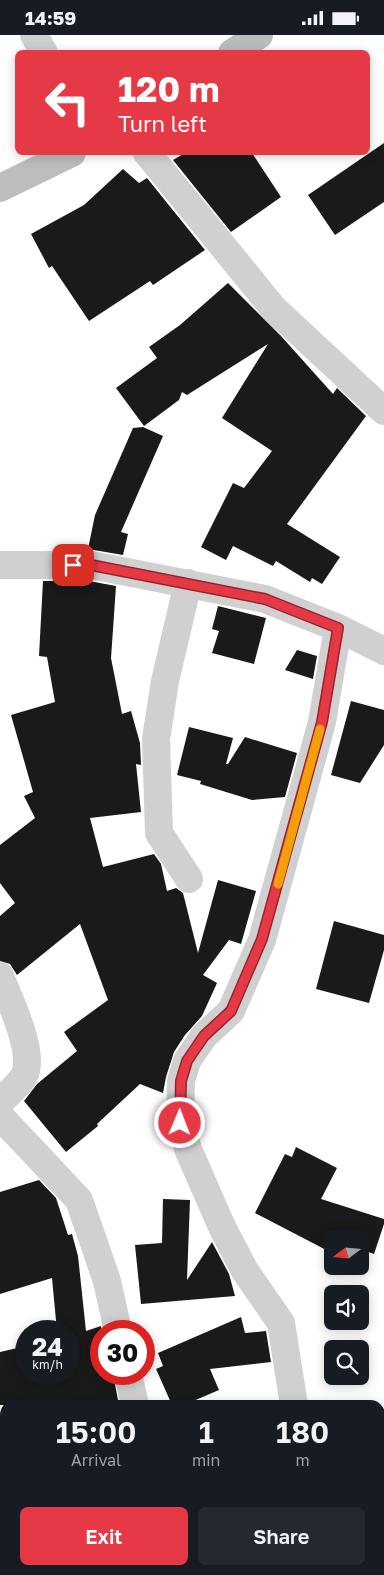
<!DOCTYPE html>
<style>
body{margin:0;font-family:"Golos Text",sans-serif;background:#242831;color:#f1f3f6;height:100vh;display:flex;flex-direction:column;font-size:19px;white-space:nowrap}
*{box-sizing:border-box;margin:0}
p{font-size:16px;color:#9ea1a6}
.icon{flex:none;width:28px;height:28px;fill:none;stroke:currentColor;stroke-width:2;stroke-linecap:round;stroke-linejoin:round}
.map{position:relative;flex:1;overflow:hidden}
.details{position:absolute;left:0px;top:1365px;width:385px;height:175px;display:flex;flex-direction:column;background:#171b24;border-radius:15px 15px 0 0;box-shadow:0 2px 12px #0003}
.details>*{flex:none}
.top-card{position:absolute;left:15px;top:15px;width:355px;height:105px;border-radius:8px;box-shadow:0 2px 12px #0003;background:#e63946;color:#fff;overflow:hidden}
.needle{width:32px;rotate:254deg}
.fabs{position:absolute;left:324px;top:1195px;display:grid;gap:10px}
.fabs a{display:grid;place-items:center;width:45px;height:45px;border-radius:8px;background:#171b24;box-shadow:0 2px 12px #0003;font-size:25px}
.speed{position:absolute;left:15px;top:1285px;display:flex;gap:10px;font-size:25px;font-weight:700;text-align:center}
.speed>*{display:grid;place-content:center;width:65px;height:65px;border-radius:50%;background:#171b24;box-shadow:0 2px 12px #0003;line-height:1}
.speed small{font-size:12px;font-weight:400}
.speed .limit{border:8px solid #d22;background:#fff;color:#111}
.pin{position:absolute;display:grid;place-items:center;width:42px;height:42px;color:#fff;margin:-21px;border-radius:10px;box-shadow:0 2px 8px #0006}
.me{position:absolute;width:55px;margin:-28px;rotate:1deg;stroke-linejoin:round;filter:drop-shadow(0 0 4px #0008)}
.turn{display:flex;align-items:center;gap:18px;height:105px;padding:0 20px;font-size:22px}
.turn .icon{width:65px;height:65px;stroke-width:2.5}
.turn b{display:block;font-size:35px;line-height:42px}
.eta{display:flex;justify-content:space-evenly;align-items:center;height:85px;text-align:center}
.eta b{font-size:30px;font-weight:600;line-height:35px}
.cta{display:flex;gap:10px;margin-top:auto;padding:10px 20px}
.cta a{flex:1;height:58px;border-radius:8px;background:#e63946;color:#fff;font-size:20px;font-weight:600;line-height:58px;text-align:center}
.cta a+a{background:#242831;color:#f1f3f6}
.status{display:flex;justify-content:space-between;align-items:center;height:35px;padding:0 25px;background:#171b24;direction:ltr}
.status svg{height:14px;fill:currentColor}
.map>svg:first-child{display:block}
.building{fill:#1a1a1a}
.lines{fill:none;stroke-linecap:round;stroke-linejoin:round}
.street{stroke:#d0d0d0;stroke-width:28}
.secondary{stroke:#bdbdbd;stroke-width:28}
.route-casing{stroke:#96252e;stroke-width:12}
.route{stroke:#e63946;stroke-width:9}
.slow{stroke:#f59e0b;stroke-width:9}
</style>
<div class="status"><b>14:59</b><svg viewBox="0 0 49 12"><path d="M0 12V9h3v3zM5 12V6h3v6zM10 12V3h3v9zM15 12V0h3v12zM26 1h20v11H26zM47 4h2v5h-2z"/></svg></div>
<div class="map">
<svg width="384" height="1540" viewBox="0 0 384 1540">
<rect width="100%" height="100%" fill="#fff"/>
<path class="building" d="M 384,108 L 384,167 L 335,200 L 308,160 Z
M 185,118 L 252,118 L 281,162 L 231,197 L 173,125 Z
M 123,134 L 139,148 L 147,143 L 205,215 L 153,250 L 150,246 L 89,286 L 52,231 L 49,233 L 31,199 L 84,170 Z
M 228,248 L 281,301 L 333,359 L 337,353 L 366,381 L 287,489 L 340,522 L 322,549 L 312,543 L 310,547 L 276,526 L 273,531 L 233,511 L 226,525 L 201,512 L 233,448 L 244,453 L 272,416 L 222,383 L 268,309 L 187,360 L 182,357 L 179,365 L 144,391 L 116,353 L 157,323 L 149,312 L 180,290 Z
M 143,392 L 163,401 L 121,497 L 128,499 L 123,520 L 88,514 L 95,480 L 133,393 Z
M 43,546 L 89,546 L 116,551 L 111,623 L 122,679 L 131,676 L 140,708 L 141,730 L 136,729 L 141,777 L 90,783 L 103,832 L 154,819 L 161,829 L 167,856 L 176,853 L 183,858 L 198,918 L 218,845 L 256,856 L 241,909 L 229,905 L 203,940 L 217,948 L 202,981 L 185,1000 L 174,1017 L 166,1042 L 163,1058 L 140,1049 L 97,1089 L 98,1091 L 66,1117 L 24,1066 L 37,1049 L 77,1016 L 64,997 L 108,965 L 80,889 L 17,940 L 10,929 L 0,926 L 0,881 L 15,868 L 0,848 L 0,810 L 35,783 L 24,761 L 33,757 L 11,680 L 55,667 L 47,622 L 39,621 Z
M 218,571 L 266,583 L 254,629 L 212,618 L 219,596 L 212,594 Z
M 297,615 L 317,621 L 313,644 L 285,635 Z
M 351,666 L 384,675 L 384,710 L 360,748 L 331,740 Z
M 189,692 L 233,703 L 226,729 L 228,729 L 245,702 L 297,718 L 285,762 L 252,765 L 200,749 L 201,746 L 177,740 Z
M 334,886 L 384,900 L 384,915 L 369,968 L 316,954 Z
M 296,1112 L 337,1133 L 321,1164 L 384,1184 L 384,1189 L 374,1219 L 360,1214 L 360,1204 L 332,1204 L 332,1218 L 255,1178 L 285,1119 L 292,1122 Z
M 39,1145 L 56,1163 L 68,1200 L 72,1199 L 78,1221 L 86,1296 L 101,1291 L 101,1339 L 113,1339 L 119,1370 L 0,1370 L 0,1317 L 26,1311 L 26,1339 L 69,1339 L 69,1296 L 57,1296 L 52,1243 L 0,1259 L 0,1157 Z
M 163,1164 L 190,1165 L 187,1245 L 212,1207 L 229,1239 L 235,1261 L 141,1269 L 135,1210 L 162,1208 Z
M 241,1282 L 245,1298 L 266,1296 L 271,1327 L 210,1334 L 219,1355 L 184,1370 L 172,1370 L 156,1334 L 163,1331 L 158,1318 Z"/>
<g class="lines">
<path class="street" d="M 34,0 L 44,18
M 147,118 L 274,274 L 384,376
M 0,530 L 91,530 L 265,564 L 338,593 L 384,616
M 188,548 L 165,646 L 156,704 L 159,798 L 189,844
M 0,941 C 9,964 36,1018 24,1041 C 18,1051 8,1059 0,1067
M 0,1081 L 79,1165 L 107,1246 L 118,1296
M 128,1339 L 135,1370
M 294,1370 L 281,1288 L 245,1236 L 222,1192 L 188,1114 L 180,1087 L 181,1046 L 187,1026 L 204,1001 L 231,976 L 262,905 L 322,687 L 338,593
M 180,1535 L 182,1540
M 239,1540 L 242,1535"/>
<path class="secondary" d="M 232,18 L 259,0
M 0,153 L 72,118"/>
</g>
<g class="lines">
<g class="route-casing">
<path id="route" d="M 73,530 L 91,530 L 265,564 L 338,593 L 322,687 L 262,904 L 231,976 L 204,1001 L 187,1026 L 181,1046 L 180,1088"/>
</g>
<use href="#route" class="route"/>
<path class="slow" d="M 278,849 L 320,694"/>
</g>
</svg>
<div class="fabs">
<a><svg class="needle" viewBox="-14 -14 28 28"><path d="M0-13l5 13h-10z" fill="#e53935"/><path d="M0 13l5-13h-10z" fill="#9ea1a6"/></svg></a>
<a><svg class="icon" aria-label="sound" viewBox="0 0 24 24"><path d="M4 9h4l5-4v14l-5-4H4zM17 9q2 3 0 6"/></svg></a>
<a><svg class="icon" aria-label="search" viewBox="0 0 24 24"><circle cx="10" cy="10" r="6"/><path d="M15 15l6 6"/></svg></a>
</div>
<div class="speed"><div>24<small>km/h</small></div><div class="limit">30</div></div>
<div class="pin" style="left:73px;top:530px;background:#d93025"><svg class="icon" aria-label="arrive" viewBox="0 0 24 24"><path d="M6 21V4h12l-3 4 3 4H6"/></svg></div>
<svg class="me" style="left:180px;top:1088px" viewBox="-20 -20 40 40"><circle r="17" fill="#e63946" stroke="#fff" stroke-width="3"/><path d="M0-11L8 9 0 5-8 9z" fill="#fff"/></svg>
<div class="top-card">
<div class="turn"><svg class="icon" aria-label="left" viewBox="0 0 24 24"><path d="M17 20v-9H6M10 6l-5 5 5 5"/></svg><div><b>120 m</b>Turn left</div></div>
</div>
<section class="details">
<div class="eta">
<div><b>15:00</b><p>Arrival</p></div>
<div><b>1</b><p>min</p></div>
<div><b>180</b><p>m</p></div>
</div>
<div class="cta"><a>Exit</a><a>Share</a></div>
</section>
</div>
